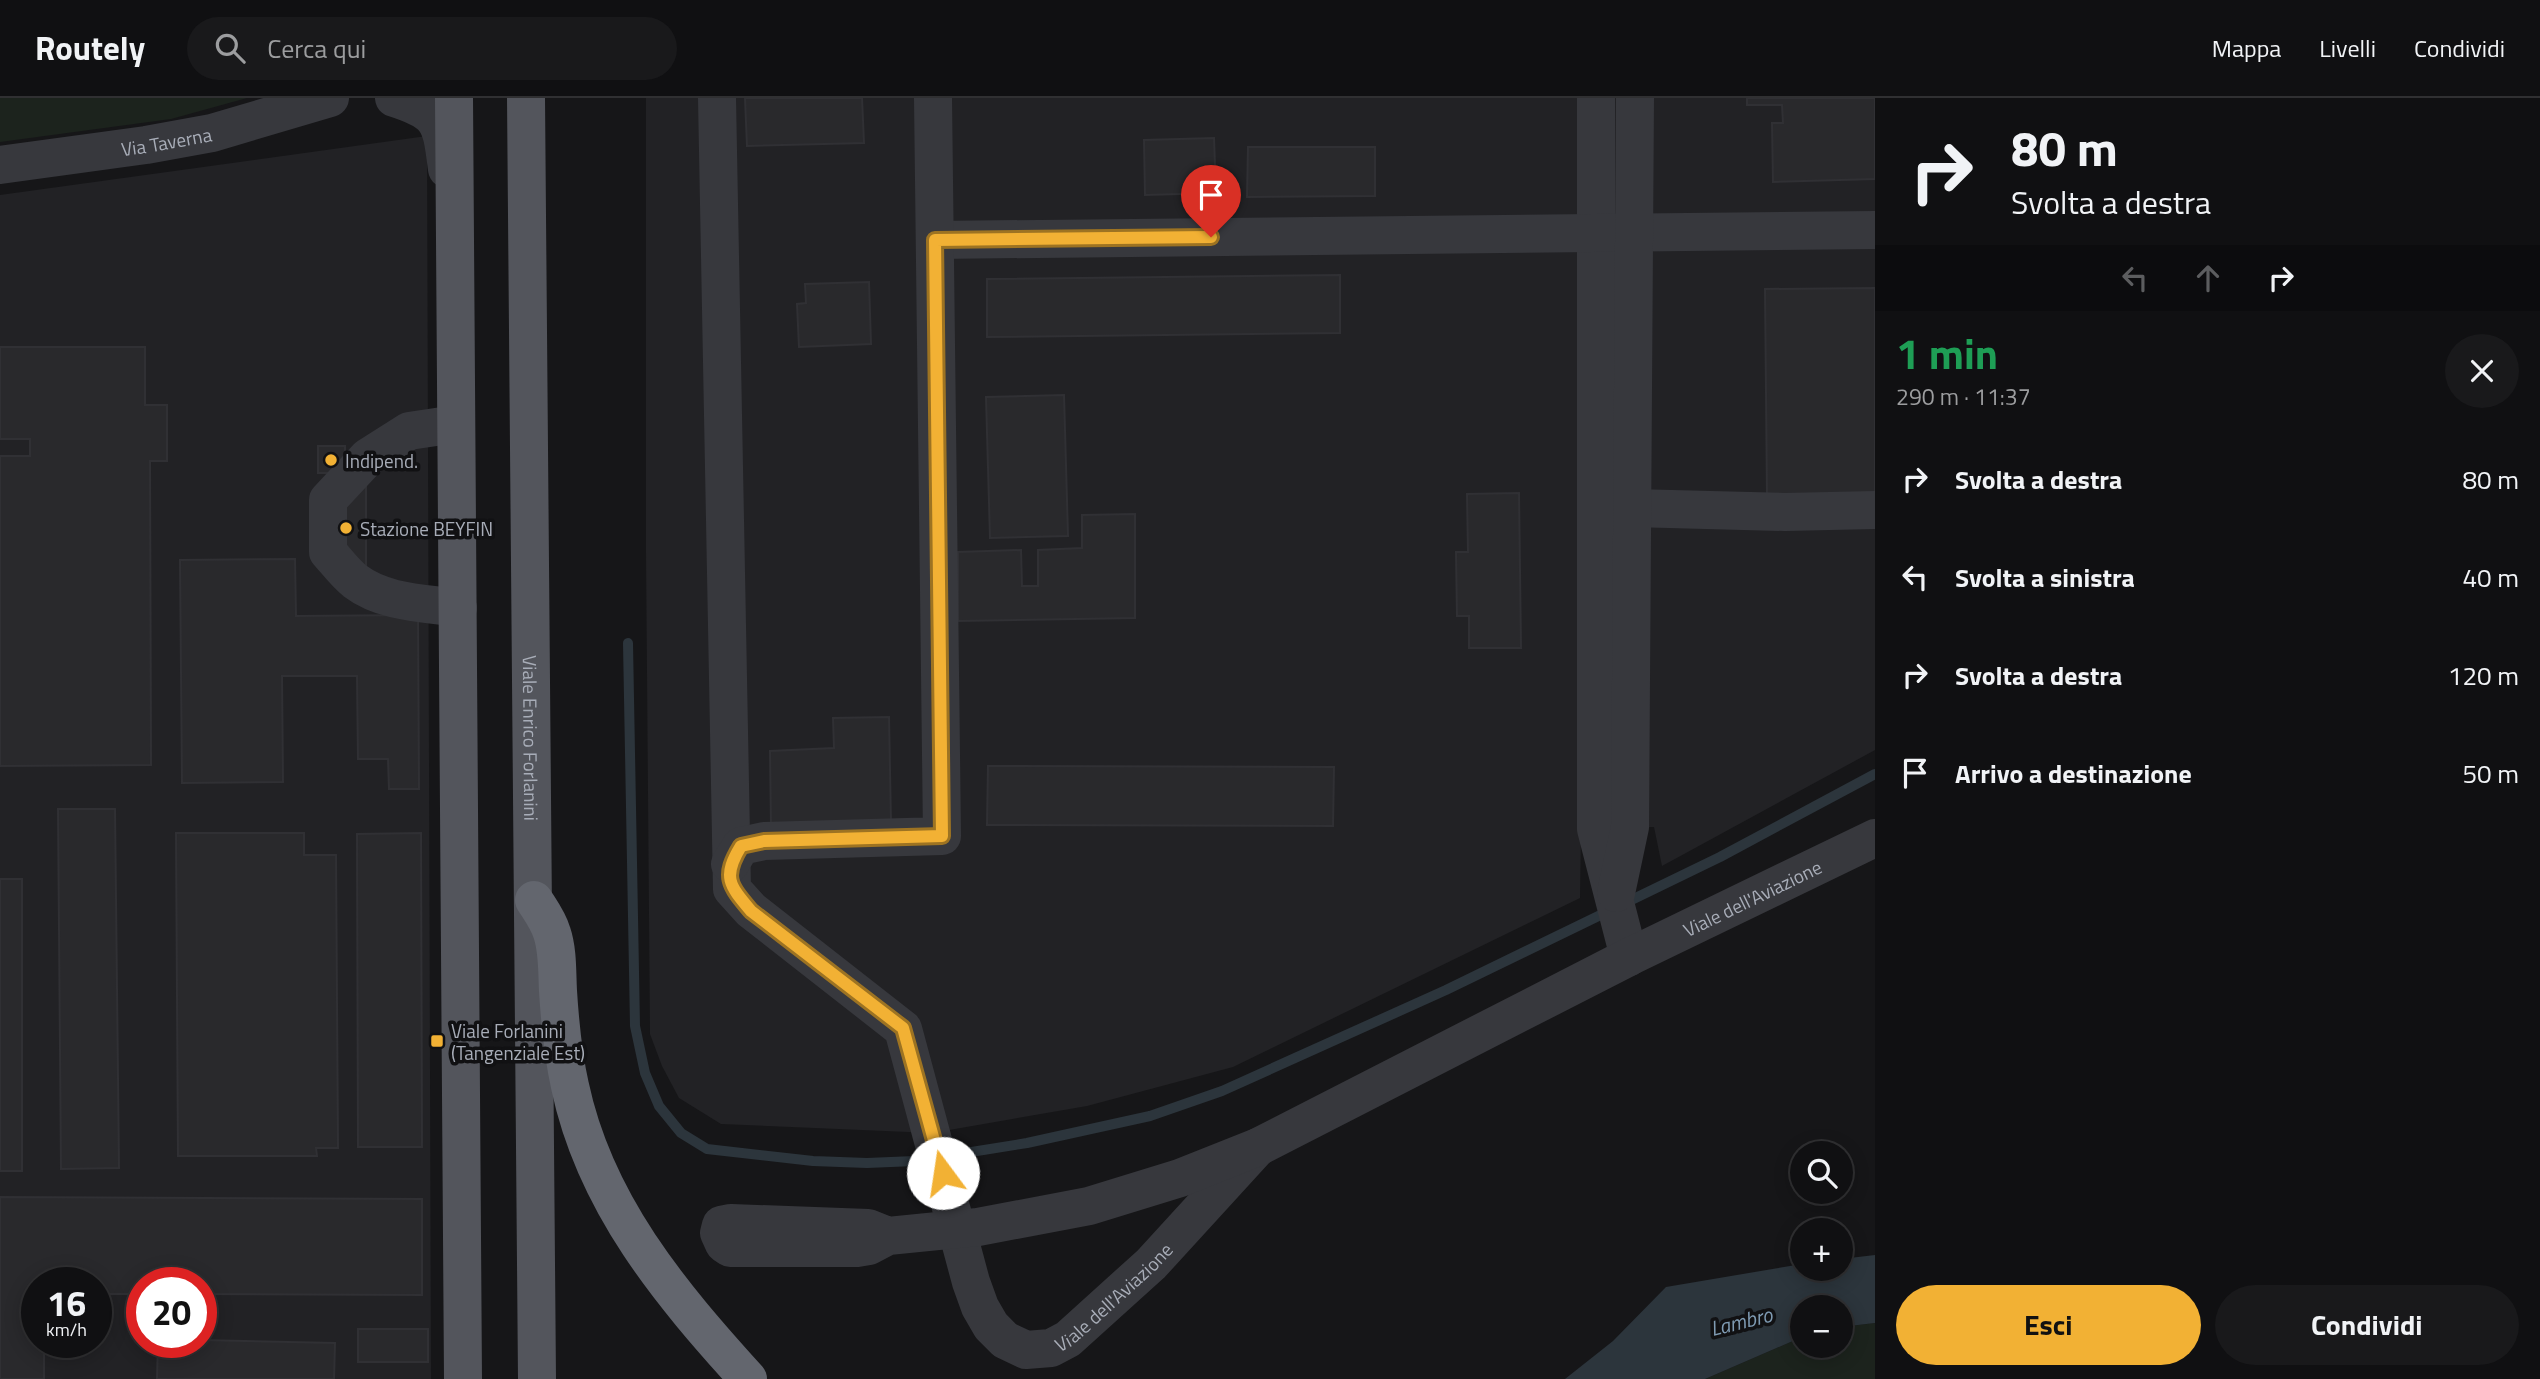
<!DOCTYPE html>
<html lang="it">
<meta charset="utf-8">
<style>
body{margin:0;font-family:"Titillium Web",sans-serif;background:#19191b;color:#f1f3f6;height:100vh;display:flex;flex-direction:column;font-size:26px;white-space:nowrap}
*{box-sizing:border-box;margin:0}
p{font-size:23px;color:#9c9d9f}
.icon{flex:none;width:38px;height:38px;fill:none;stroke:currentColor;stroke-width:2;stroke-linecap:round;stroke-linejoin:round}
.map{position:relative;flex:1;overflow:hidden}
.panel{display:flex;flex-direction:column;background:#101012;width:665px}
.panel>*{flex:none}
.hud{background:#101012;color:#f1f3f6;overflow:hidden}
.controls{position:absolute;left:1790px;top:1043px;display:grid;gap:14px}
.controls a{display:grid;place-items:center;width:63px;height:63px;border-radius:50%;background:#101012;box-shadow:0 4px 18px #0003,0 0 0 2px #303032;font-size:35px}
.speed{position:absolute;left:21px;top:1169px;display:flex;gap:14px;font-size:35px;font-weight:700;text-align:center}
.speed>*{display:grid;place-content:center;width:91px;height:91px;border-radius:50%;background:#101012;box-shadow:0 4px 18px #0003,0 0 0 2px #303032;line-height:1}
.speed small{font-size:18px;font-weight:400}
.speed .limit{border:10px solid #d22;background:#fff;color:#111}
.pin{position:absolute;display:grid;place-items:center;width:60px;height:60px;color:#fff;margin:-72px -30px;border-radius:50% 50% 50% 0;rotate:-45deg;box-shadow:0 0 7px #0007}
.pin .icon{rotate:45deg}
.me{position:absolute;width:77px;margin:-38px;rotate:346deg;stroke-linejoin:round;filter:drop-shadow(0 0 5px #0008)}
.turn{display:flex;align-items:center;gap:24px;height:147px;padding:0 21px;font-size:32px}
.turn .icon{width:91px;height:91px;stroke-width:2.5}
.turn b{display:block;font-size:49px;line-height:60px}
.lanes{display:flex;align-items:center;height:66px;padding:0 21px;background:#0003;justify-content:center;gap:35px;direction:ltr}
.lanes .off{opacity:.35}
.round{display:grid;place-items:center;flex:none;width:74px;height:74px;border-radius:37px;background:#19191b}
.overview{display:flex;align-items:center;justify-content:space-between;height:119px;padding:0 21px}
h1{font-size:42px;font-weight:700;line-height:52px;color:#1e9e55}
.primary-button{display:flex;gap:14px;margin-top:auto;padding:14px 21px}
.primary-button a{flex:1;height:80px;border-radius:42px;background:#f2b134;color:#111;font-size:28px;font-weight:700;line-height:80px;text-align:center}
.primary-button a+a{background:#19191b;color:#f1f3f6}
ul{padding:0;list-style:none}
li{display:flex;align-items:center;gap:21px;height:98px;padding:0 21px}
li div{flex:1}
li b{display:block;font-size:26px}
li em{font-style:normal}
header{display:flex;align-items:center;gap:42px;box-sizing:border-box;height:98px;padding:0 35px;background:#101012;border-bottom:2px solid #303032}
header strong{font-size:33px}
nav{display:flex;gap:38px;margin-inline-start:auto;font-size:24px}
.search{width:490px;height:63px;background:#19191b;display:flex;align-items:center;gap:18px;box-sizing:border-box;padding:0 24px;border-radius:38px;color:#9c9d9f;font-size:26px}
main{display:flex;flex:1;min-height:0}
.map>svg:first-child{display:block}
.built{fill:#222225;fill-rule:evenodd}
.green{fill:#1c231d}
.water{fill:#2c353c}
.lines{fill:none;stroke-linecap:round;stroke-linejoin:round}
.stream{stroke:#2c353c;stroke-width:10}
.building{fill:#29292c;stroke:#303034;stroke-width:2}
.minor{stroke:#37383d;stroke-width:38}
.major{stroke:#53555c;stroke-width:38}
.highway{stroke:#63666e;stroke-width:38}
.route-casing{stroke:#9d7322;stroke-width:18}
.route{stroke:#f2b134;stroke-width:12}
.poi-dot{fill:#f2b134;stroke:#111113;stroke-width:2.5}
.labels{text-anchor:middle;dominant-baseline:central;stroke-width:7;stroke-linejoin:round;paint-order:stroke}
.street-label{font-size:19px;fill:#a8adb8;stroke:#111113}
.poi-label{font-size:19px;fill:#a8adb8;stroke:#111113;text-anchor:start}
.water-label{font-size:21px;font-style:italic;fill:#7f9bb3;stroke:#111113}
</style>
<header>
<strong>Routely</strong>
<div class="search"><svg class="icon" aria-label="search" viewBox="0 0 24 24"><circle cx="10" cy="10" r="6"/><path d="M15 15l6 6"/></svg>Cerca qui</div>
<nav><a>Mappa</a><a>Livelli</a><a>Condividi</a></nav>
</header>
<main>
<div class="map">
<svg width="1875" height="1281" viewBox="0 0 1875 1281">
<rect width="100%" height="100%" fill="#161618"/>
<path class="built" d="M 646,0 L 1875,0 L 1875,652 L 1662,768 L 1654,729 L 1581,731 L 1580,800 L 1233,969 L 1087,1008 L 932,1035 L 721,1026 L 679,1000 L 662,968 L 650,936 L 646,455 Z
M 427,38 L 431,1281 L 0,1281 L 0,97 ZM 37,1185 L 96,1185 L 96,1244 L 37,1244 ZM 142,1185 L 201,1185 L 201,1244 L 142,1244 Z"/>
<path class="green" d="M 0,0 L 247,0 L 171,21 L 0,44 Z
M 1875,1225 L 1875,1281 L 1705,1281 L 1802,1239 L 1802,1248 L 1841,1248 L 1841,1229 Z"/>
<path class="water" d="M 1875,1157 L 1875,1225 L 1841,1229 L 1841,1209 L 1802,1209 L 1802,1239 L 1705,1281 L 1565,1281 L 1613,1243 L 1666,1189 L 1802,1166 L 1802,1171 L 1841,1171 L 1841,1161 Z"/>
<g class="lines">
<path class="stream" d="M 628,545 L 635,928 L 645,975 L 659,1008 L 681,1035 L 707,1051 L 813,1063 L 867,1065 L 915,1063 L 1027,1045 L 1150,1018 L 1222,993 L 1446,892 L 1720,759 L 1875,676"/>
</g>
<path class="building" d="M 745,0 L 862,0 L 864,45 L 747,48 Z
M 1747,0 L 1875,0 L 1875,81 L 1773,84 L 1772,25 L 1783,25 L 1782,7 L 1747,7 Z
M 1214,40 L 1216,95 L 1145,97 L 1144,42 Z
M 1248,49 L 1375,49 L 1375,98 L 1247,99 Z
M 1340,177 L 1340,235 L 987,239 L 987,181 Z
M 869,184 L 871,246 L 799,249 L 797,206 L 806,205 L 805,186 Z
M 1875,190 L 1875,396 L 1767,398 L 1765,191 Z
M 0,249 L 145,249 L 145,307 L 167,307 L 167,363 L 150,363 L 151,667 L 0,668 L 0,358 L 30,358 L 30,341 L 0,341 Z
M 1064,297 L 1068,438 L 990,440 L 986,299 Z
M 318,348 L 345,348 L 345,375 L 318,375 Z
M 327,389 L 366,389 L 366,470 L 326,470 Z
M 1519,395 L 1521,550 L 1469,550 L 1469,518 L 1457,518 L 1456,454 L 1468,454 L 1467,396 Z
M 1135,416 L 1135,520 L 958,523 L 958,454 L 1021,452 L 1022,488 L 1038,488 L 1038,452 L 1082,450 L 1082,417 Z
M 295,461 L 296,518 L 418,517 L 419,691 L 389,691 L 388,661 L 358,661 L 357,578 L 282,578 L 283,684 L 182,685 L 180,462 Z
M 889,619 L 891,726 L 771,728 L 770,653 L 834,650 L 833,620 Z
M 988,668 L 1334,669 L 1333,728 L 987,727 Z
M 58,711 L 115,711 L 119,1070 L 61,1071 Z
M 176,735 L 304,735 L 304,757 L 336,757 L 338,1050 L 316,1050 L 317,1058 L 178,1058 Z
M 421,735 L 422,1049 L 358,1049 L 357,736 Z
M 0,781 L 22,781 L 22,1073 L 0,1073 Z
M 0,1099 L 422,1101 L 422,1197 L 201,1196 L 201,1185 L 142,1185 L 142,1196 L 96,1196 L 96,1185 L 37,1185 L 37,1244 L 44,1244 L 44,1281 L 0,1281 Z
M 358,1231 L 428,1231 L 428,1264 L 358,1264 Z
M 201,1242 L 335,1245 L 334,1281 L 157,1281 L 158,1244 L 201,1244 Z"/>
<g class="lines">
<g class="minor">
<path d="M 394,0 C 441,15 441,24 447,71"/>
<path id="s1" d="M 717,0 L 732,791 L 751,812 L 903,931 L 971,1184 L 980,1209 L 991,1228 L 1005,1242 L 1026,1252 L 1051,1250 L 1068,1241 L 1151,1166 L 1258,1049"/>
<path d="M 1596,0 L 1596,731 L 1629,859"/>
<path id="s2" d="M 0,67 L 146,47 L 212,35 L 330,0"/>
<path d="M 935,142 L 1875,132"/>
<path d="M 456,326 L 409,333 L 368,359 L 328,402 L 328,454 C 337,464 345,475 355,483 C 384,505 424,505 458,510"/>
<path d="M 1632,410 L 1785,414 L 1875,412"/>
<path d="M 730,766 L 741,748 L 764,743 L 942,738 L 933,0"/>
<path d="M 1616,795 L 1630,729 L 1635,0"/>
<path id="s3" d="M 888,1138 L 869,1148 L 857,1150 L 730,1150 L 724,1146 L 719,1135 L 721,1127 L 731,1125 L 868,1130 L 888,1138 L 978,1129 L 1089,1108 L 1180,1080 L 1258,1049 L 1629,859 L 1875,740"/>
</g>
<g class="major">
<path d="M 454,0 L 463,1281"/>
<path id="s4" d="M 526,0 L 537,1281"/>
</g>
<path class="highway" d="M 534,802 C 541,813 548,822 552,835 C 558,853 557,874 558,893 C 560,925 563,957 570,988 C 595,1106 670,1195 748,1281"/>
</g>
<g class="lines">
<g class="route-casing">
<path id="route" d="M 943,1075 L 903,930 L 751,813 C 729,787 722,779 741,748 L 764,743 L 942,738 L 935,142 L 1211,139"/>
</g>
<use href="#route" class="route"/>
</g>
<g class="poi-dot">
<circle cx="331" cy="362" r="7"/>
<circle cx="346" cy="430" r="7"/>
<rect x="430" y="936" width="14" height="14" rx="3.5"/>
</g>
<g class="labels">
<g class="street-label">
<text stroke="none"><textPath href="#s2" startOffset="168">Via Taverna</textPath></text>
<text stroke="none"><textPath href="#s4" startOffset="640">Viale Enrico Forlanini</textPath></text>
<text stroke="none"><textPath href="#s3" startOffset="1293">Viale dell'Aviazione</textPath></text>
<text stroke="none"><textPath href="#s1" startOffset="1472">Viale dell'Aviazione</textPath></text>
</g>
<g class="poi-label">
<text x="345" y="362">Indipend.</text>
<text x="360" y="430">Stazione BEYFIN</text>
<text x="451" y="932">Viale Forlanini<tspan x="451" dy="22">(Tangenziale Est)</tspan></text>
</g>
<g class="water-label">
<text transform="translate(1741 1223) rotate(-14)">Lambro</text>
</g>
</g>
</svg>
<div class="controls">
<a><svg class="icon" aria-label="search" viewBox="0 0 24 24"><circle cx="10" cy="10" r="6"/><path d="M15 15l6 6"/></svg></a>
<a>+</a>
<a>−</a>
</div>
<div class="speed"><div>16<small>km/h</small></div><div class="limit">20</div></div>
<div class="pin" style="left:1211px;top:139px;background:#d93025"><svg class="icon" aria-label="arrive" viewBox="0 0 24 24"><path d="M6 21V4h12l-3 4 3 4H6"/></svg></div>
<svg class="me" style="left:943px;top:1075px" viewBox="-20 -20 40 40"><circle r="19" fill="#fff"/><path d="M0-13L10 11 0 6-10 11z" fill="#f2b134"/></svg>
</div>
<section class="panel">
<div class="hud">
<div class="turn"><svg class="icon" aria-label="right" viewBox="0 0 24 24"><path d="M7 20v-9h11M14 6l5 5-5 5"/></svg><div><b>80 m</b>Svolta a destra</div></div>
<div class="lanes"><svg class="icon off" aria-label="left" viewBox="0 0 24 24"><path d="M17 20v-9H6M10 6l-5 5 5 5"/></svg><svg class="icon off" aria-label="ahead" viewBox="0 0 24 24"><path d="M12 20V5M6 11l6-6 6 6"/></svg><svg class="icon" aria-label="right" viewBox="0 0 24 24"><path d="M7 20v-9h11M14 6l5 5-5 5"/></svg></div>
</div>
<div class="overview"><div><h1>1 min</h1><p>290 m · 11:37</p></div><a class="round"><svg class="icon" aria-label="close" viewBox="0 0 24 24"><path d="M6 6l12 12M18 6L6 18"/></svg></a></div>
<ul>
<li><svg class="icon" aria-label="right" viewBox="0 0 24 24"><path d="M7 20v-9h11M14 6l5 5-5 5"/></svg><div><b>Svolta a destra</b></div><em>80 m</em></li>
<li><svg class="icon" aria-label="left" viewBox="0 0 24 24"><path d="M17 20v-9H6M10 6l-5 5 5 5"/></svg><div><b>Svolta a sinistra</b></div><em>40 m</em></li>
<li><svg class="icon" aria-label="right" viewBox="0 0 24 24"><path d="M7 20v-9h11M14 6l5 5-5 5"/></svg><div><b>Svolta a destra</b></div><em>120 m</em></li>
<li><svg class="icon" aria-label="arrive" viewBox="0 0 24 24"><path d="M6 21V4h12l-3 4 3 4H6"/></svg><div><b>Arrivo a destinazione</b></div><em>50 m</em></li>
</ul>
<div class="primary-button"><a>Esci</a><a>Condividi</a></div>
</section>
</main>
